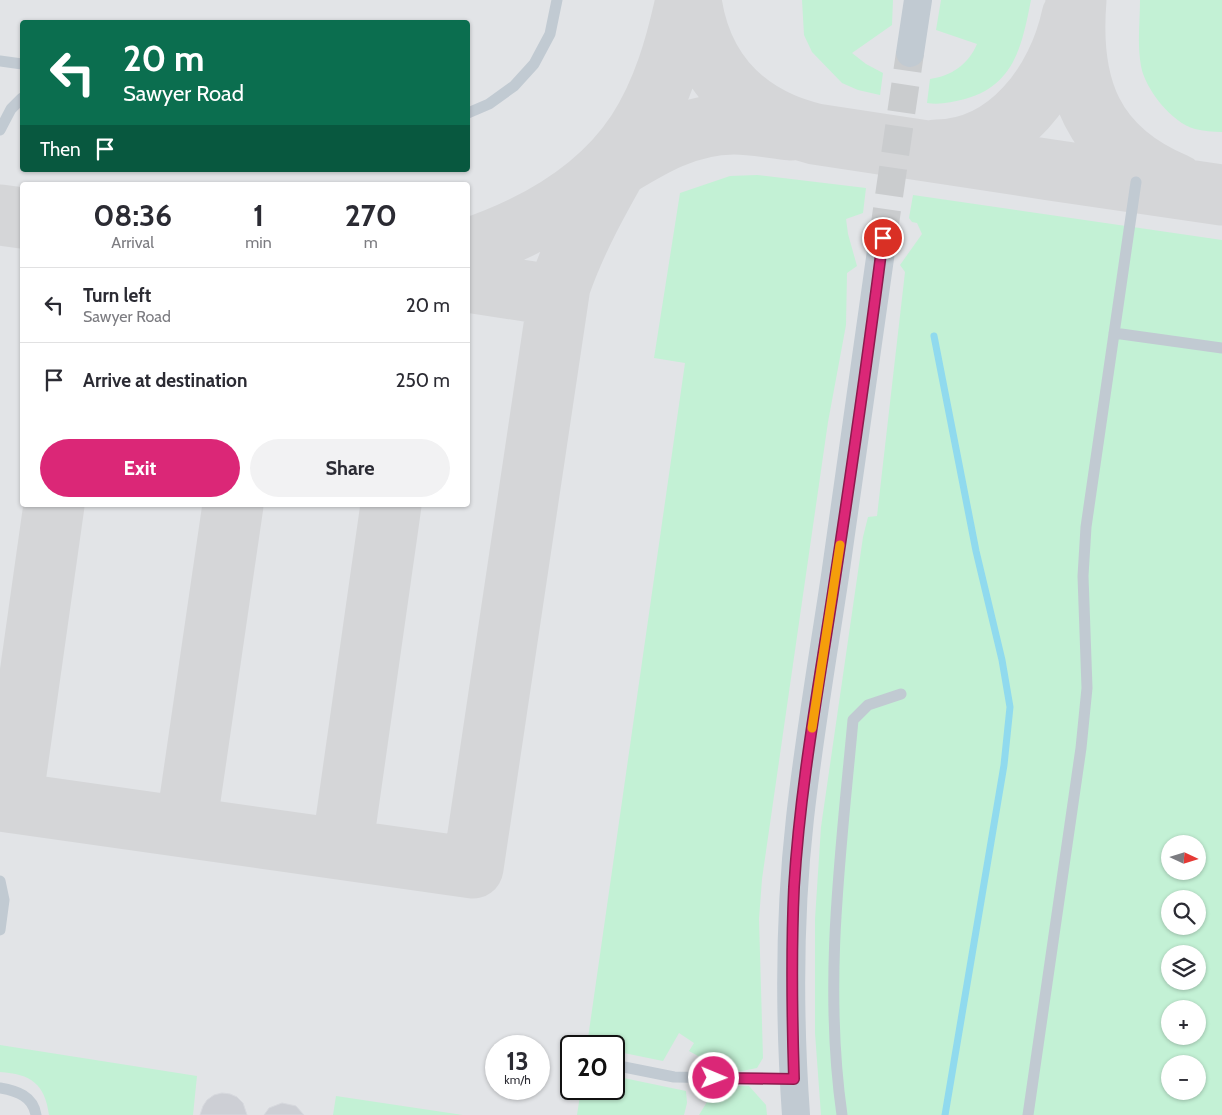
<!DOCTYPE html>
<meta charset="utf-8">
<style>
body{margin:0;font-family:Cabin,sans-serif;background:#f2f2f3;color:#2b2b33;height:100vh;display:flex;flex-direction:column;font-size:19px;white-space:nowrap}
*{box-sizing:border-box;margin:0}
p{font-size:16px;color:#7c7c81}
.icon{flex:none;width:28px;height:28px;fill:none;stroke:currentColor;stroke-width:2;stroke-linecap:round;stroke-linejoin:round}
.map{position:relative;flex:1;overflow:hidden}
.sheet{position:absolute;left:20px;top:182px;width:450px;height:325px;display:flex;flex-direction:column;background:#fff;border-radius:5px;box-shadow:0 1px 4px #0004}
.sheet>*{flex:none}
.banner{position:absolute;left:20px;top:20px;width:450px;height:152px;border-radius:5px;box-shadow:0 1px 4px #0004;background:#0b6e4f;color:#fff;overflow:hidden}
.needle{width:32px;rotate:94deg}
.buttons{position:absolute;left:1161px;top:835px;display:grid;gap:10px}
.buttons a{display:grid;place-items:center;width:45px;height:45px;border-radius:50%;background:#fff;box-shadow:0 1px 4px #0004;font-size:25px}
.speed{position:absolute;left:485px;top:1035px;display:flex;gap:10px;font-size:25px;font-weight:700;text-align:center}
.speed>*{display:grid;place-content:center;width:65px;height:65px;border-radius:50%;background:#fff;box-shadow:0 1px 4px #0004;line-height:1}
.speed small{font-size:12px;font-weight:400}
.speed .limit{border:2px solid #111;border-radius:8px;background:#fff;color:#111}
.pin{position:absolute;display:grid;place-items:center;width:42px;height:42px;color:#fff;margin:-21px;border:2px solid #fff;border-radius:50%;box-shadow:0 1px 5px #0007}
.me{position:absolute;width:55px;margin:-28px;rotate:91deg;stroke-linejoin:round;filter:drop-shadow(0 0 4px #0008)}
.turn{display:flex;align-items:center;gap:18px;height:105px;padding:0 20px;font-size:22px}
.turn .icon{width:65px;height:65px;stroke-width:2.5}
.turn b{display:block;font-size:35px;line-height:42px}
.then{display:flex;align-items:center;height:48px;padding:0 20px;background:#0003;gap:10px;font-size:19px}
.eta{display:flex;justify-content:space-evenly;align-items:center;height:85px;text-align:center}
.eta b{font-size:30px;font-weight:800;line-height:35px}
.primary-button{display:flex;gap:10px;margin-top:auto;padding:10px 20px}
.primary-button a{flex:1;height:58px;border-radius:30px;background:#db2777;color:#fff;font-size:20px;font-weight:800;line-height:58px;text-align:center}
.primary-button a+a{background:#f2f2f3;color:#2b2b33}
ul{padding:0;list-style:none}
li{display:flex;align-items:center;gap:15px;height:75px;padding:0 20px;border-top:1px solid #e1e1e2}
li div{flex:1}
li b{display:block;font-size:19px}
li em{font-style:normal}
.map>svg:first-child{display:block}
.airport{fill:#e2e4e7;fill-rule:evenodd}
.green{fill:#c3f1d5;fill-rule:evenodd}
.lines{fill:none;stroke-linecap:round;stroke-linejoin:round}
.stream{stroke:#90daee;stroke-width:7}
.taxiway{stroke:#d5d6d8;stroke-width:61}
.building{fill:#cdcfd5;stroke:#d7d9de}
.tertiary-tunnel{stroke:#caccce;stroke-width:28;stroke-dasharray:28 14;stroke-linecap:butt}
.service{stroke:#c1cad2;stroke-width:11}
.tertiary{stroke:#c1cad2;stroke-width:28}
.route-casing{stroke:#8e194d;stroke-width:12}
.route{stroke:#db2777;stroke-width:9}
.slow{stroke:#f59e0b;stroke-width:9}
</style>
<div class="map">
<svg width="1222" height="1115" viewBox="0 0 1222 1115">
<rect width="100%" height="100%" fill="#f5f3f3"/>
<path class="airport" d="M 0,0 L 1222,0 L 1222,1115 L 0,1115 ZM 22,22 L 468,22 L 468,170 L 22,170 ZM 22,185 L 468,185 L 468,505 L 22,505 ZM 1170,844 L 1198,844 L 1198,871 L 1170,871 ZM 1170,899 L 1198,899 L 1198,926 L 1170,926 ZM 1170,954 L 1198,954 L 1198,981 L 1170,981 ZM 1170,1009 L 1198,1009 L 1198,1036 L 1170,1036 ZM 496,1046 L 539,1046 L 539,1089 L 496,1089 ZM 571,1046 L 614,1046 L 614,1089 L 571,1089 ZM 1170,1064 L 1198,1064 L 1198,1091 L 1170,1091 Z"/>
<path class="green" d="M 802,0 L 893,0 L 892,25 L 852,53 L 866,64 L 883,73 L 880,95 L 858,90 L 842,83 L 812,52 L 804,35 Z
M 941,0 L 1031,0 C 1022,45 1015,85 965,99 C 952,102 940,105 927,103 L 930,79 C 951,76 968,65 977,44 L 936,30 Z
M 1140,0 L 1222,0 L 1222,132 C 1213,132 1203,131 1195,129 C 1172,123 1145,89 1141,66 C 1137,44 1140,22 1140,0 Z
M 757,175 L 866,188 L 863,213 L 846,219 L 848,234 L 857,266 L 847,273 L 846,325 L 828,422 L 762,879 L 759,919 L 763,1058 L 757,1068 L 737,1072 L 725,1071 L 689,1051 L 694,1043 L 679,1033 L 663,1061 L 614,1051 L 614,1046 L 587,1045 L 685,363 L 654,358 L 680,193 L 730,176 Z
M 913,195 L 1222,240 L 1222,1115 L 821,1115 L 815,1033 L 815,919 L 821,827 L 863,537 L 868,517 L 877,516 L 905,272 L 900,265 L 922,234 L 917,223 L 912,222 L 909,218 ZM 1170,844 L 1198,844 L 1198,871 L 1170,871 ZM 1170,899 L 1198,899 L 1198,926 L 1170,926 ZM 1170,954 L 1198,954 L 1198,981 L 1170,981 ZM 1170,1009 L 1198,1009 L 1198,1036 L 1170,1036 ZM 1170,1064 L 1198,1064 L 1198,1091 L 1170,1091 Z
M 0,1045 L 197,1076 L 193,1115 L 49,1115 C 45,1084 31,1074 0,1072 Z
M 614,1076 L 686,1091 L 687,1103 L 684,1115 L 577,1115 L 581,1089 L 614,1089 Z
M 730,1086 L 749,1086 L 766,1105 L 767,1115 L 699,1115 L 710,1097 Z
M 336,1096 L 463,1115 L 333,1115 Z"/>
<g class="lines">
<path class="stream" d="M 934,336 L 976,551 L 1002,660 L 1010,707 L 1004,765 L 945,1115"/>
<path class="taxiway" d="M 691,0 C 699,57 729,100 782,123 C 793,128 804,131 815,134 L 1051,170 L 1222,195
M 1076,0 C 1069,87 1092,149 1176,184
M 936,150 C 1008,150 1058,82 1072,16
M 611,171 C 650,147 687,124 734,124 C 753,124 773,128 791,130
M 0,215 L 22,218
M 468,249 C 533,227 598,191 637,132 C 663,92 676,46 686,0
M 468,282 L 558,296
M 0,801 L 473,868 L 560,286 C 579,231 609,182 637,132
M 12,802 L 54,505
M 186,827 L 233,505
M 342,849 L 391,505"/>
</g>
<path class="building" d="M 222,1093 L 230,1094 L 237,1097 L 243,1103 L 247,1115 L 200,1115 L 203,1106 L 207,1100 L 214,1095 Z
M 282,1103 L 296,1106 L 304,1115 L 264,1115 L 269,1108 Z"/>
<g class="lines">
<path class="tertiary-tunnel" d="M 883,237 L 910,53"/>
<path class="service" d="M 0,61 L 22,64
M 468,113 L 489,104 L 514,86 L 534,64 L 550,34 L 557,0
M 0,130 L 11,109 L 22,98
M 1114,333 L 1222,348
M 0,881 L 4,900 L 0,930
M 614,1065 L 674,1077 L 794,1079
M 0,1088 C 17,1091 33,1096 36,1115
M 842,1115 C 823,983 841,851 853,720 L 868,705 L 901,694
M 1028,1115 L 1081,748 L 1087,688 L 1083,576 L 1086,527 L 1136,182"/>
<path class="tertiary" d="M 910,53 L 918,0
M 796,1115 C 789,1016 789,916 800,818 C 809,737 823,656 835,576 C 852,463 868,350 883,237"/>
</g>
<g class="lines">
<g class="route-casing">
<path id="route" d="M 714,1078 L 794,1079 C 792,1015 791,951 794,887 C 800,788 818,690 833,592 C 851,474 868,356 883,238"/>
</g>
<use href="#route" class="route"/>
<path class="slow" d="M 812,728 L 840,545"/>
</g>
</svg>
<div class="buttons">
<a><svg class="needle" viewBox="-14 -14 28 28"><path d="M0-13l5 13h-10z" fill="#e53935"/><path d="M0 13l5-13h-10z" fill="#7c7c81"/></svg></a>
<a><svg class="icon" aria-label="search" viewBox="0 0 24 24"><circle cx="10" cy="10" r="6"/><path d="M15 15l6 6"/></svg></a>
<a><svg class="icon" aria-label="layers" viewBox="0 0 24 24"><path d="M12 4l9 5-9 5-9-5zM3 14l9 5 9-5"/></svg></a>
<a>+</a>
<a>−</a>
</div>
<div class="speed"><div>13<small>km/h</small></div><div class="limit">20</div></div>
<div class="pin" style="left:883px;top:238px;background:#d93025"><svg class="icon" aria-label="arrive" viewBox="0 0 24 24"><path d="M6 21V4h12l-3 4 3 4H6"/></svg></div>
<svg class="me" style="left:714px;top:1078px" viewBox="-20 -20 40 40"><circle r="17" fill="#db2777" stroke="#fff" stroke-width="3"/><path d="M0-11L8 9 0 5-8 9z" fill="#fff"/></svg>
<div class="banner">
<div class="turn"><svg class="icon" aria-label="left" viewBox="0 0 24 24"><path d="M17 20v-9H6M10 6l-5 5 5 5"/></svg><div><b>20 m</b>Sawyer Road</div></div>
<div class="then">Then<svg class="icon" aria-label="arrive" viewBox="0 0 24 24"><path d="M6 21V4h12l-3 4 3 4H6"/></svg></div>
</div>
<section class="sheet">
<div class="eta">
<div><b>08:36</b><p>Arrival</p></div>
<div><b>1</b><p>min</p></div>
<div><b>270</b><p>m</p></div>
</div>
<ul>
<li><svg class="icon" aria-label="left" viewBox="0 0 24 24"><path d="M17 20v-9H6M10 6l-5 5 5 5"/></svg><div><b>Turn left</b><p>Sawyer Road</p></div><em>20 m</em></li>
<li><svg class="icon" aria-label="arrive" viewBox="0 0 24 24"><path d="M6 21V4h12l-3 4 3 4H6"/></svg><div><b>Arrive at destination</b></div><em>250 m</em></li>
</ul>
<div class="primary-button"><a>Exit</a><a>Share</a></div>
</section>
</div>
